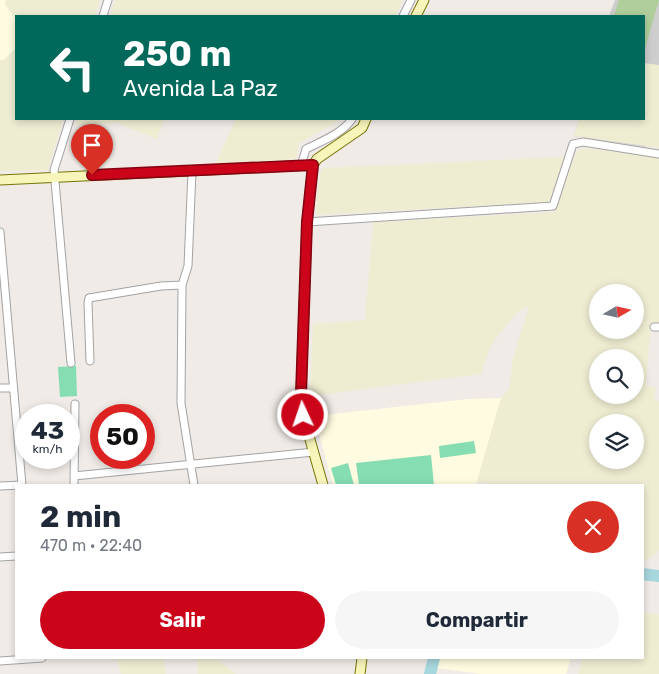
<!DOCTYPE html>
<html lang="es">
<meta charset="utf-8">
<style>
body{margin:0;font-family:Rubik,sans-serif;background:#f6f6f7;color:#1f2937;height:100vh;display:flex;flex-direction:column;font-size:19px;white-space:nowrap}
*{box-sizing:border-box;margin:0}
p{font-size:16px;color:#747a83}
.icon{flex:none;width:28px;height:28px;fill:none;stroke:currentColor;stroke-width:2;stroke-linecap:round;stroke-linejoin:round}
.map{position:relative;flex:1;overflow:hidden}
.side{position:absolute;left:15px;top:484px;width:629px;height:175px;display:flex;flex-direction:column;background:#fff;border-radius:0px;box-shadow:0 2px 8px #0003}
.side>*{flex:none}
.guide{position:absolute;left:15px;top:15px;width:630px;height:105px;border-radius:0px;box-shadow:0 2px 8px #0003;background:#00695c;color:#fff;overflow:hidden}
.needle{width:32px;rotate:81deg}
.controls{position:absolute;left:589px;top:284px;display:grid;gap:10px}
.controls a{display:grid;place-items:center;width:55px;height:55px;border-radius:50%;background:#fff;box-shadow:0 2px 8px #0003;font-size:25px}
.speed{position:absolute;left:15px;top:404px;display:flex;gap:10px;font-size:25px;font-weight:700;text-align:center}
.speed>*{display:grid;place-content:center;width:65px;height:65px;border-radius:50%;background:#fff;box-shadow:0 2px 8px #0003;line-height:1}
.speed small{font-size:12px;font-weight:400}
.speed .limit{border:8px solid #d22;background:#fff;color:#111}
.pin{position:absolute;display:grid;place-items:center;width:42px;height:42px;color:#fff;margin:-51px -21px;border-radius:50% 50% 50% 0;rotate:-45deg;box-shadow:0 0 5px #0007}
.pin .icon{rotate:45deg}
.me{position:absolute;width:55px;margin:-28px;rotate:357deg;stroke-linejoin:round;filter:drop-shadow(0 0 4px #0008)}
.turn{display:flex;align-items:center;gap:18px;height:105px;padding:0 25px;font-size:22px}
.turn .icon{width:65px;height:65px;stroke-width:2.5}
.turn b{display:block;font-size:35px;line-height:42px}
.round{display:grid;place-items:center;flex:none;width:52px;height:52px;border-radius:26px;background:#f6f6f7}
.overview{display:flex;align-items:center;justify-content:space-between;height:85px;padding:0 25px}
h1{font-size:30px;font-weight:700;line-height:38px}
.cta{display:flex;gap:10px;margin-top:auto;padding:10px 25px}
.cta a{flex:1;height:58px;border-radius:30px;background:#cb041a;color:#fff;font-size:20px;font-weight:700;line-height:58px;text-align:center}
.cta a+a{background:#f6f6f7;color:#1f2937}
.map>svg:first-child{display:block}
.education{fill:#fefbe0}
.religious{fill:#cdcdcd}
.farmland{fill:#eeedd2;fill-rule:evenodd}
.forest{fill:#b0ce9c}
.pitch{fill:#86ddb2}
.lines{fill:none;stroke-linecap:round;stroke-linejoin:round}
.river{stroke:#a7d6dc;stroke-width:12}
.minor-casing{stroke:#a3a3a3;stroke-width:9}
.secondary-casing{stroke:#767507;stroke-width:11}
.minor{stroke:#fff;stroke-width:7}
.secondary{stroke:#f8f5bb;stroke-width:9}
.route-casing{stroke:#840311;stroke-width:12}
.route{stroke:#cb041a;stroke-width:9}
</style>
<div class="map">
<svg width="659" height="674" viewBox="0 0 659 674">
<rect width="100%" height="100%" fill="#f0ebe6"/>
<path class="education" d="M 0,0 L 6,0 L 5,4 L 16,20 L 15,49 L 4,60 L 0,61 Z
M 501,398 L 476,485 L 333,485 L 314,416 L 468,399 Z
M 439,658 L 571,658 L 566,674 L 481,674 L 436,668 Z"/>
<path class="religious" d="M 615,0 L 659,0 L 659,93 L 645,147 L 574,136 L 579,119 L 644,119 L 644,16 L 609,16 Z"/>
<path class="farmland" d="M 6,0 L 100,0 L 95,16 L 16,16 L 16,20 L 5,4 Z
M 115,0 L 403,0 L 395,16 L 110,16 Z
M 16,45 L 16,119 L 63,119 L 48,170 L 0,171 L 0,61 L 4,60 L 15,49 Z
M 644,63 L 659,65 L 659,148 L 574,136 L 579,119 L 644,119 Z
M 77,119 L 168,119 L 164,119 L 157,139 L 117,123 L 75,125 Z
M 236,119 L 342,119 L 299,143 L 296,159 L 215,165 Z
M 584,148 L 659,157 L 659,323 L 651,322 L 646,385 L 656,388 L 654,400 L 659,401 L 659,549 L 658,552 L 643,562 L 642,485 L 498,485 L 477,482 L 501,398 L 509,389 L 513,359 L 529,306 L 516,313 L 491,345 L 481,374 L 310,396 L 313,324 L 365,320 L 373,222 L 555,212 L 570,166 L 577,151 ZM 598,292 L 635,292 L 635,330 L 598,330 ZM 598,358 L 635,358 L 635,395 L 598,395 ZM 598,422 L 635,422 L 635,460 L 598,460 Z
M 565,157 L 550,202 L 316,215 L 317,190 L 322,168 Z
M 643,612 L 659,615 L 659,674 L 578,674 L 582,658 L 642,658 Z
M 117,658 L 163,658 L 166,674 L 121,674 Z
M 197,658 L 216,658 L 236,674 L 198,674 Z"/>
<path class="forest" d="M 619,0 L 659,0 L 644,52 L 644,16 L 614,16 Z"/>
<path class="pitch" d="M 76,366 L 77,396 L 60,397 L 58,367 Z
M 474,441 L 476,453 L 440,458 L 439,446 Z
M 431,455 L 434,485 L 359,485 L 356,463 Z
M 348,463 L 354,485 L 336,485 L 331,468 Z"/>
<g class="lines">
<path class="river" d="M 642,574 L 659,576
M 430,674 L 434,658"/>
<g class="minor-casing">
<path id="minor" d="M 103,16 L 108,0
M 403,16 L 411,0
M 70,119 L 54,170 L 71,363
M 301,166 L 306,149 C 320,142 343,133 352,119
M 192,171 L 188,266 L 182,285 L 181,403 L 194,485
M 307,222 L 553,206 L 573,144 L 583,142 L 659,154
M 0,232 L 22,485
M 654,327 L 659,327
M 90,361 L 88,303 L 89,298 L 161,286 L 182,285
M 0,388 L 13,388
M 74,476 L 314,452
M 74,485 L 75,404
M 0,486 L 22,485
M 0,557 L 16,556
M 0,661 L 42,658"/>
</g>
<g class="secondary-casing">
<path id="secondary" d="M 416,16 L 424,0
M 0,180 L 313,165
M 323,485 L 303,415 L 301,394 L 307,222 L 313,165 L 317,159 L 362,128 L 366,119
M 360,674 L 362,658"/>
</g>
<use href="#minor" class="minor"/>
<use href="#secondary" class="secondary"/>
</g>
<g class="lines">
<g class="route-casing">
<path id="route" d="M 92,175 L 313,165 L 307,222 L 301,394 L 303,415"/>
</g>
<use href="#route" class="route"/>
</g>
</svg>
<div class="controls">
<a><svg class="needle" viewBox="-14 -14 28 28"><path d="M0-13l5 13h-10z" fill="#e53935"/><path d="M0 13l5-13h-10z" fill="#747a83"/></svg></a>
<a><svg class="icon" aria-label="search" viewBox="0 0 24 24"><circle cx="10" cy="10" r="6"/><path d="M15 15l6 6"/></svg></a>
<a><svg class="icon" aria-label="layers" viewBox="0 0 24 24"><path d="M12 4l9 5-9 5-9-5zM3 14l9 5 9-5"/></svg></a>
</div>
<div class="speed"><div>43<small>km/h</small></div><div class="limit">50</div></div>
<div class="pin" style="left:92px;top:175px;background:#d93025"><svg class="icon" aria-label="arrive" viewBox="0 0 24 24"><path d="M6 21V4h12l-3 4 3 4H6"/></svg></div>
<svg class="me" style="left:303px;top:415px" viewBox="-20 -20 40 40"><circle r="17" fill="#cb041a" stroke="#fff" stroke-width="3"/><path d="M0-11L8 9 0 5-8 9z" fill="#fff"/></svg>
<div class="guide">
<div class="turn"><svg class="icon" aria-label="left" viewBox="0 0 24 24"><path d="M17 20v-9H6M10 6l-5 5 5 5"/></svg><div><b>250 m</b>Avenida La Paz</div></div>
</div>
<section class="side">
<div class="overview"><div><h1>2 min</h1><p>470 m · 22:40</p></div><a class="round" style="background:#d93025;color:#fff"><svg class="icon" aria-label="close" viewBox="0 0 24 24"><path d="M6 6l12 12M18 6L6 18"/></svg></a></div>
<div class="cta"><a>Salir</a><a>Compartir</a></div>
</section>
</div>
